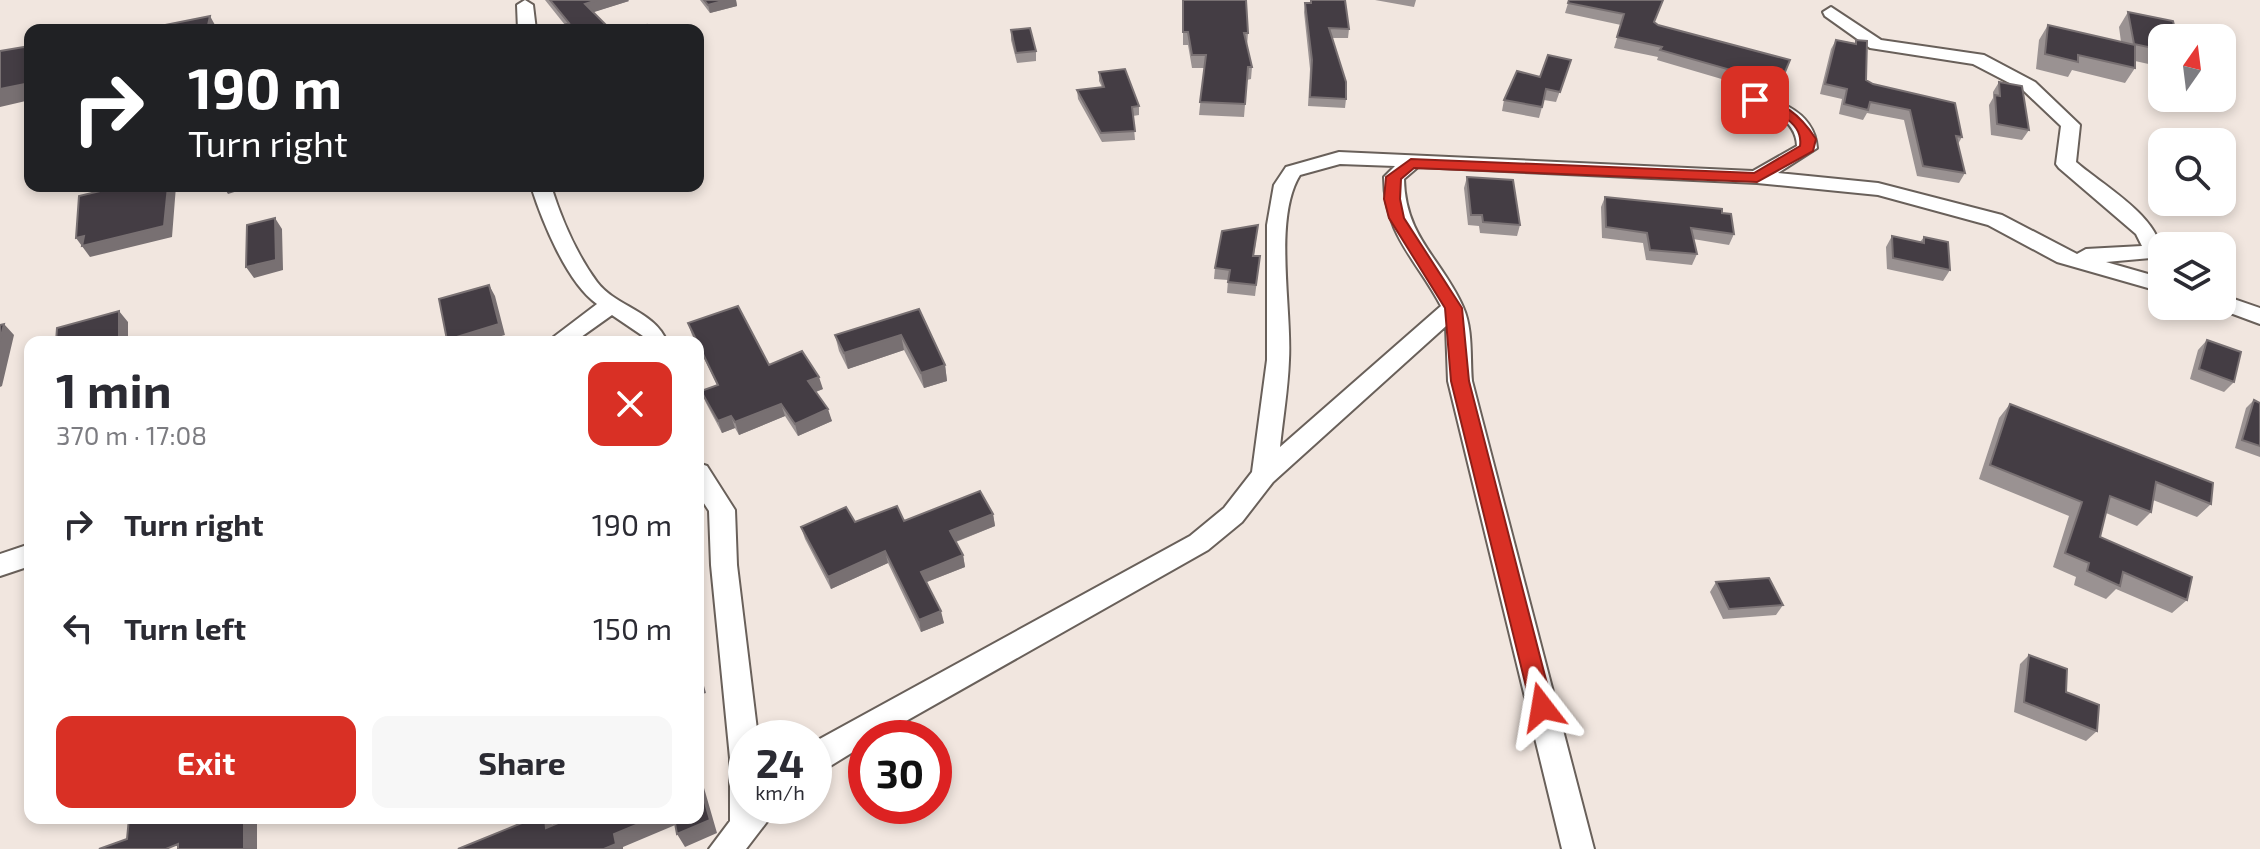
<!DOCTYPE html>
<meta charset="utf-8">
<style>
body{margin:0;font-family:"Exo 2",sans-serif;background:#f7f7f7;color:#2b2b33;height:100vh;display:flex;flex-direction:column;font-size:30px;white-space:nowrap}
*{box-sizing:border-box;margin:0}
p{font-size:26px;color:#7c7c81}
.icon{flex:none;width:44px;height:44px;fill:none;stroke:currentColor;stroke-width:2;stroke-linecap:round;stroke-linejoin:round}
.map{position:relative;flex:1;overflow:hidden}
.details{position:absolute;left:24px;top:336px;width:680px;height:488px;display:flex;flex-direction:column;background:#fff;border-radius:16px;box-shadow:0 4px 12px #0003}
.details>*{flex:none}
.guide{position:absolute;left:24px;top:24px;width:680px;height:168px;border-radius:16px;box-shadow:0 4px 12px #0003;background:#202124;color:#fff;overflow:hidden}
.needle{width:52px;rotate:14deg}
.fabs{position:absolute;left:2148px;top:24px;display:grid;gap:16px}
.fabs a{display:grid;place-items:center;width:88px;height:88px;border-radius:16px;background:#fff;box-shadow:0 4px 12px #0003;font-size:40px}
.speed{position:absolute;left:728px;top:720px;display:flex;gap:16px;font-size:40px;font-weight:700;text-align:center}
.speed>*{display:grid;place-content:center;width:104px;height:104px;border-radius:50%;background:#fff;box-shadow:0 4px 12px #0003;line-height:1}
.speed small{font-size:20px;font-weight:400}
.speed .limit{border:12px solid #d22;background:#fff;color:#111}
.pin{position:absolute;display:grid;place-items:center;width:68px;height:68px;color:#fff;margin:-34px;border-radius:16px;box-shadow:0 4px 12px #0006}
.me{position:absolute;width:88px;margin:-44px;rotate:346deg;stroke-linejoin:round;filter:drop-shadow(0 0 6px #0008)}
.turn{display:flex;align-items:center;gap:28px;height:168px;padding:0 32px;font-size:36px}
.turn .icon{width:104px;height:104px;stroke-width:2.5}
.turn b{display:block;font-size:56px;line-height:68px}
.round{display:grid;place-items:center;flex:none;width:84px;height:84px;border-radius:16px;background:#f7f7f7}
.overview{display:flex;align-items:center;justify-content:space-between;height:136px;padding:0 32px}
h1{font-size:48px;font-weight:700;line-height:60px}
.button{display:flex;gap:16px;margin-top:auto;padding:16px 32px}
.button a{flex:1;height:92px;border-radius:16px;background:#d93025;color:#fff;font-size:32px;font-weight:700;line-height:92px;text-align:center}
.button a+a{background:#f7f7f7;color:#2b2b33}
ul{padding:0;list-style:none}
li{display:flex;align-items:center;gap:24px;height:104px;padding:0 32px}
li div{flex:1}
li b{display:block;font-size:30px}
li em{font-style:normal}
.map>svg:first-child{display:block}
.lines{fill:none;stroke-linecap:round;stroke-linejoin:round}
.minor-casing{stroke:#69605a;stroke-width:4}
.minor{fill:#fff;fill-rule:evenodd}
.wall{fill:#9a9292}
.shaded-wall{fill:#787072}
.building{fill:#443d44;stroke:#787072;stroke-width:2}
.route{fill:#d93025;stroke:#8d1f18;stroke-width:2}
</style>
<div class="map">
<svg width="2260" height="849" viewBox="0 0 2260 849">
<rect width="100%" height="100%" fill="#f1e6df"/>
<g class="lines">
<g class="minor-casing">
<path id="minor" d="M 525,0 L 533,5 L 536,30 L 518,30 L 517,5 Z
M 1831,7 L 1881,40 L 1984,55 L 2035,82 L 2080,125 L 2076,162 C 2105,187 2162,218 2162,257 L 2106,262 L 2162,278 L 2162,292 L 2057,262 L 1988,225 L 1878,195 L 1757,183 L 1418,167 L 1404,179 C 1405,237 1441,258 1463,307 C 1473,329 1470,357 1472,381 L 1594,849 L 1562,849 L 1448,381 L 1446,326 L 1273,482 L 1242,522 L 1208,550 L 876,738 L 866,738 L 866,744 L 814,776 L 816,741 L 1190,536 L 1224,508 L 1252,472 L 1267,360 L 1267,225 L 1274,185 L 1286,167 L 1339,152 L 1753,171 L 1797,146 C 1796,112 1753,105 1727,98 L 1724,94 L 1733,89 C 1767,97 1814,106 1817,148 L 1778,173 L 1878,183 L 2002,215 L 2077,254 L 2086,249 L 2142,246 L 2136,234 L 2059,168 L 2056,164 L 2061,126 L 2023,90 L 1973,64 L 1870,48 L 1825,16 L 1823,12 ZM 1340,164 L 1395,166 L 1384,177 C 1384,234 1416,259 1441,306 L 1280,447 C 1283,418 1288,389 1289,360 C 1292,309 1273,218 1300,175 Z
M 531,186 L 551,186 C 561,218 577,255 597,282 C 616,307 655,311 667,342 L 645,342 L 643,336 L 612,315 L 574,342 L 547,342 L 597,304 C 567,283 542,221 531,186 Z
M 2222,295 L 2260,308 L 2260,324 L 2214,307 L 2222,306 Z
M 698,463 L 707,466 L 735,510 L 737,565 L 758,738 L 746,738 L 746,806 L 779,806 L 746,849 L 709,849 L 730,821 L 730,758 L 711,565 L 709,511 L 698,494 Z
M 30,544 L 30,566 L 0,576 L 0,554 Z"/>
</g>
<use href="#minor" class="minor"/>
</g>
<path class="wall" d="M 545,0 L 628,0 L 629,1 L 593,12 L 611,30 L 566,30 L 564,25 L 565,25 Z
M 700,0 L 736,0 L 737,6 L 710,13 Z
M 1183,0 L 1248,33 L 1247,46 L 1252,67 L 1251,79 L 1247,80 L 1244,117 L 1199,115 L 1204,68 L 1192,68 L 1188,45 L 1183,45 Z
M 1375,0 L 1416,0 L 1414,7 Z
M 1569,0 L 1654,23 L 1658,25 L 1790,60 L 1776,95 L 1657,60 L 1658,57 L 1614,48 L 1621,25 L 1565,13 Z
M 1305,3 L 1349,29 L 1348,38 L 1332,38 L 1346,99 L 1345,108 L 1308,106 L 1310,69 L 1304,12 Z
M 2128,12 L 2162,38 L 2162,67 L 2135,61 L 2135,68 L 2125,83 L 2072,70 L 2068,77 L 2036,69 L 2039,40 L 2048,25 L 2121,42 L 2119,27 Z
M 1011,30 L 1036,51 L 1036,61 L 1017,63 L 1011,40 Z
M 1836,40 L 1855,43 L 1856,40 L 1866,80 L 1962,137 L 1958,144 L 1965,173 L 1959,183 L 1917,176 L 1904,120 L 1867,113 L 1863,120 L 1839,114 L 1842,99 L 1820,94 L 1831,49 Z
M 1571,60 L 1556,102 L 1544,100 L 1539,118 L 1502,111 L 1504,100 L 1540,77 Z
M 1099,72 L 1139,106 L 1139,115 L 1133,116 L 1135,140 L 1102,142 L 1078,99 L 1077,90 L 1102,87 L 1099,81 Z
M 1999,82 L 2029,130 L 2022,140 L 1991,135 L 1989,105 L 1993,98 L 1993,92 Z
M 1467,177 L 1520,225 L 1517,236 L 1480,233 L 1479,226 L 1468,225 L 1464,188 Z
M 1605,197 L 1722,213 L 1734,234 L 1729,245 L 1693,239 L 1697,254 L 1692,265 L 1646,260 L 1643,243 L 1602,238 L 1601,207 Z
M 1258,225 L 1254,256 L 1260,256 L 1255,296 L 1227,293 L 1228,280 L 1214,279 L 1215,268 Z
M 1892,236 L 1920,242 L 1924,237 L 1950,270 L 1943,281 L 1887,269 L 1886,247 Z
M 919,309 L 945,365 L 947,381 L 924,388 L 904,350 L 848,369 L 839,351 L 835,335 Z
M 688,323 L 769,365 L 823,389 L 816,392 L 832,421 L 798,436 L 785,416 L 739,435 L 735,428 L 722,433 L 706,403 L 701,391 L 717,385 L 698,346 L 698,342 L 696,342 L 692,335 Z
M 2207,340 L 2234,382 L 2224,392 L 2190,379 L 2198,350 Z
M 2254,400 L 2260,403 L 2260,457 L 2235,448 L 2246,408 Z
M 2010,404 L 2211,504 L 2197,517 L 2153,500 L 2151,512 L 2137,526 L 2106,513 L 2100,537 L 2187,600 L 2172,613 L 2116,589 L 2106,599 L 2074,585 L 2076,577 L 2053,567 L 2069,516 L 1979,479 L 1999,418 Z
M 993,514 L 995,526 L 956,542 L 963,555 L 965,567 L 927,582 L 944,623 L 921,632 L 888,563 L 831,589 L 805,539 L 801,527 L 855,522 L 904,521 Z
M 1716,582 L 1783,605 L 1776,615 L 1723,619 L 1710,592 Z
M 2029,655 L 2097,731 L 2086,741 L 2014,712 L 2020,664 Z"/>
<path class="shaded-wall" d="M 597,0 L 628,0 L 629,1 L 588,14 L 585,4 Z
M 726,0 L 736,0 L 737,6 L 710,13 L 708,5 Z
M 210,16 L 215,25 L 214,30 L 207,30 Z
M 30,83 L 30,100 L 0,107 L 0,89 Z
M 168,186 L 176,186 L 172,237 L 90,257 L 76,238 Z
M 223,186 L 247,186 L 247,188 L 228,194 Z
M 275,218 L 282,229 L 283,270 L 254,278 L 246,267 Z
M 489,285 L 495,296 L 505,335 L 480,342 L 448,342 L 447,340 Z
M 119,311 L 128,322 L 128,342 L 119,342 Z
M 4,324 L 14,335 L 2,386 L 0,387 L 0,341 Z
M 901,335 L 904,350 L 848,369 L 844,353 Z
M 945,365 L 947,381 L 924,388 L 921,373 Z
M 819,377 L 823,389 L 812,393 L 808,381 Z
M 781,404 L 785,416 L 739,435 L 735,422 Z
M 828,409 L 832,421 L 798,436 L 795,424 Z
M 731,416 L 735,428 L 722,433 L 718,421 Z
M 993,514 L 995,526 L 952,543 L 950,531 Z
M 885,551 L 888,563 L 831,589 L 828,577 Z
M 963,555 L 965,567 L 924,583 L 921,572 Z
M 941,611 L 944,623 L 921,632 L 919,620 Z
M 698,664 L 706,693 L 698,695 Z
M 698,773 L 702,781 L 717,833 L 685,847 L 677,834 L 698,778 Z
M 244,818 L 257,818 L 257,849 L 244,849 Z
M 545,818 L 547,818 L 554,827 L 546,828 Z
M 653,818 L 676,818 L 680,823 L 623,847 L 623,849 L 604,849 L 614,834 Z"/>
<path class="building" d="M 550,0 L 597,0 L 585,4 L 611,30 L 569,30 L 564,25 L 569,23 Z
M 704,0 L 726,0 L 708,5 Z
M 1183,0 L 1246,0 L 1248,33 L 1244,33 L 1252,67 L 1248,67 L 1245,104 L 1200,102 L 1206,55 L 1192,55 L 1188,32 L 1183,32 Z
M 1311,0 L 1345,0 L 1349,29 L 1329,28 L 1346,82 L 1346,99 L 1310,97 L 1312,60 L 1305,3 L 1311,3 Z
M 1569,0 L 1663,0 L 1654,22 L 1658,25 L 1790,60 L 1780,84 L 1660,50 L 1662,47 L 1617,37 L 1624,14 L 1568,3 Z
M 2128,12 L 2173,21 L 2177,38 L 2162,38 L 2162,50 L 2134,44 Z
M 210,16 L 207,30 L 161,30 L 160,26 Z
M 647,25 L 652,30 L 631,30 Z
M 2048,25 L 2135,45 L 2135,68 L 2078,55 L 2078,62 L 2045,54 Z
M 1030,28 L 1036,51 L 1016,53 L 1011,30 Z
M 1836,40 L 1856,44 L 1856,40 L 1867,41 L 1866,80 L 1873,84 L 1955,103 L 1962,137 L 1956,136 L 1965,173 L 1923,166 L 1910,110 L 1870,102 L 1868,110 L 1844,104 L 1847,89 L 1825,84 Z
M 30,46 L 30,83 L 0,89 L 0,51 Z
M 1548,55 L 1571,60 L 1560,92 L 1546,89 L 1542,107 L 1504,100 L 1517,71 L 1540,77 Z
M 1125,69 L 1139,106 L 1132,107 L 1135,131 L 1101,133 L 1077,90 L 1104,87 L 1099,72 Z
M 1999,82 L 2022,86 L 2029,130 L 1997,124 L 1995,95 L 2000,96 Z
M 1467,177 L 1513,180 L 1520,225 L 1483,222 L 1482,215 L 1471,215 Z
M 121,186 L 168,186 L 164,226 L 82,246 L 84,236 L 76,238 L 79,196 Z
M 1605,197 L 1722,209 L 1722,213 L 1731,214 L 1734,234 L 1691,228 L 1697,254 L 1650,250 L 1647,233 L 1606,227 Z
M 275,218 L 276,260 L 246,267 L 247,225 Z
M 1258,225 L 1253,256 L 1260,256 L 1256,285 L 1228,282 L 1230,270 L 1215,268 L 1222,231 Z
M 1892,236 L 1924,243 L 1924,237 L 1948,242 L 1950,270 L 1893,258 Z
M 489,285 L 499,324 L 447,340 L 439,299 Z
M 738,306 L 769,365 L 802,351 L 819,377 L 808,381 L 828,409 L 795,424 L 781,404 L 735,422 L 731,416 L 718,421 L 701,391 L 718,385 L 688,323 Z
M 919,309 L 945,365 L 921,373 L 901,335 L 844,353 L 835,335 Z
M 119,311 L 119,342 L 56,342 L 57,328 Z
M 4,324 L 0,341 L 0,325 Z
M 2207,340 L 2241,352 L 2234,382 L 2199,369 Z
M 2254,400 L 2260,403 L 2260,446 L 2242,440 Z
M 2010,404 L 2213,483 L 2211,504 L 2156,482 L 2151,512 L 2110,496 L 2100,537 L 2192,577 L 2187,600 L 2123,572 L 2120,586 L 2087,571 L 2089,563 L 2065,553 L 2082,502 L 1990,465 Z
M 980,491 L 993,514 L 950,531 L 963,555 L 921,572 L 941,611 L 919,620 L 885,551 L 828,577 L 801,527 L 846,507 L 855,522 L 897,506 L 904,521 Z
M 1769,578 L 1783,605 L 1729,609 L 1716,582 Z
M 2029,655 L 2067,669 L 2066,692 L 2099,705 L 2097,731 L 2024,702 Z
M 698,778 L 710,820 L 677,834 L 674,818 L 698,818 Z
M 129,818 L 244,818 L 244,849 L 178,849 L 178,844 L 166,849 L 99,849 L 127,839 Z
M 534,818 L 545,818 L 546,828 L 570,818 L 653,818 L 614,834 L 616,844 L 604,849 L 458,849 Z"/>
<path class="route" d="M 1755,96 C 1784,103 1799,113 1816,139 L 1813,151 L 1757,182 L 1414,168 L 1401,179 L 1400,199 L 1404,218 L 1462,308 L 1469,381 L 1553,707 L 1550,714 L 1542,717 L 1534,714 L 1531,707 L 1451,381 L 1445,308 L 1389,218 L 1384,199 L 1386,177 L 1411,159 L 1754,173 L 1800,146 C 1804,120 1770,109 1750,103 L 1750,97 Z"/>
</svg>
<div class="fabs">
<a><svg class="needle" viewBox="-14 -14 28 28"><path d="M0-13l5 13h-10z" fill="#e53935"/><path d="M0 13l5-13h-10z" fill="#7c7c81"/></svg></a>
<a><svg class="icon" aria-label="search" viewBox="0 0 24 24"><circle cx="10" cy="10" r="6"/><path d="M15 15l6 6"/></svg></a>
<a><svg class="icon" aria-label="layers" viewBox="0 0 24 24"><path d="M12 4l9 5-9 5-9-5zM3 14l9 5 9-5"/></svg></a>
</div>
<div class="speed"><div>24<small>km/h</small></div><div class="limit">30</div></div>
<div class="pin" style="left:1755px;top:100px;background:#d93025"><svg class="icon" aria-label="arrive" viewBox="0 0 24 24"><path d="M6 21V4h12l-3 4 3 4H6"/></svg></div>
<svg class="me" style="left:1542px;top:707px" viewBox="-20 -20 40 40"><path d="M0-17L14 15 0 8-14 15z" fill="#d93025" stroke="#fff" stroke-width="4"/></svg>
<div class="guide">
<div class="turn"><svg class="icon" aria-label="right" viewBox="0 0 24 24"><path d="M7 20v-9h11M14 6l5 5-5 5"/></svg><div><b>190 m</b>Turn right</div></div>
</div>
<section class="details">
<div class="overview"><div><h1>1 min</h1><p>370 m · 17:08</p></div><a class="round" style="background:#d93025;color:#fff"><svg class="icon" aria-label="close" viewBox="0 0 24 24"><path d="M6 6l12 12M18 6L6 18"/></svg></a></div>
<ul>
<li><svg class="icon" aria-label="right" viewBox="0 0 24 24"><path d="M7 20v-9h11M14 6l5 5-5 5"/></svg><div><b>Turn right</b></div><em>190 m</em></li>
<li><svg class="icon" aria-label="left" viewBox="0 0 24 24"><path d="M17 20v-9H6M10 6l-5 5 5 5"/></svg><div><b>Turn left</b></div><em>150 m</em></li>
</ul>
<div class="button"><a>Exit</a><a>Share</a></div>
</section>
</div>
